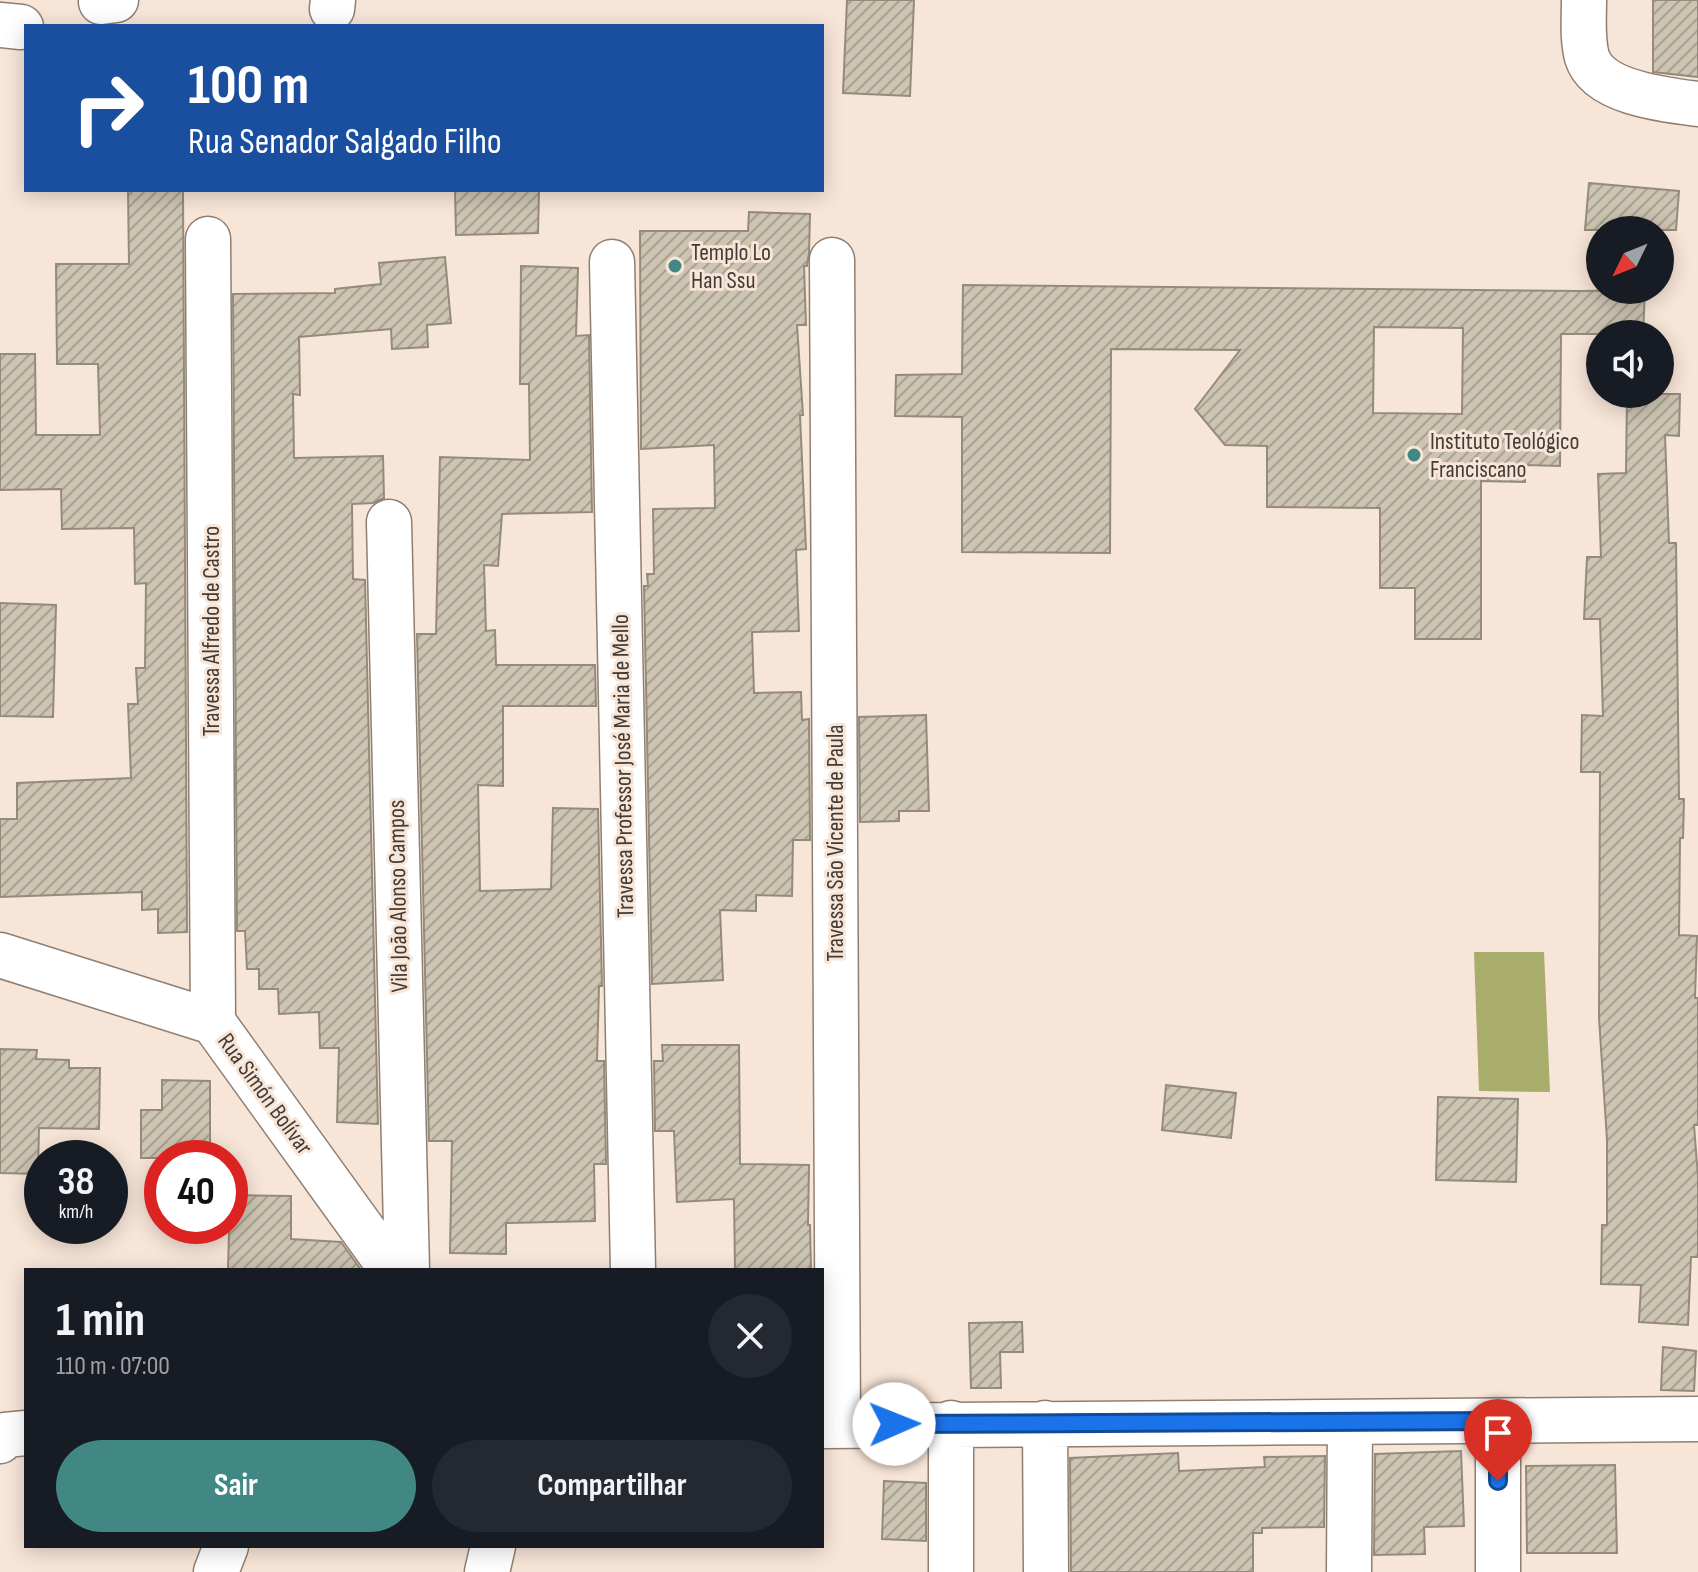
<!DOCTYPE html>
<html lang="pt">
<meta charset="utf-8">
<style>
body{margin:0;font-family:"Sofia Sans Condensed",sans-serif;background:#242831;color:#f1f3f6;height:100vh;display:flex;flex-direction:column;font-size:30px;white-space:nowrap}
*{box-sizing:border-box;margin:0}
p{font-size:26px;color:#9ea1a6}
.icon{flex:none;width:44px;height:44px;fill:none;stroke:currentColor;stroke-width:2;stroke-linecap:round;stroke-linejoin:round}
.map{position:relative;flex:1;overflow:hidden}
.details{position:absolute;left:24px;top:1268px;width:800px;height:280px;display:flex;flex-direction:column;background:#171b24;border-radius:0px;box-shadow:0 4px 20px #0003}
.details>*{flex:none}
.banner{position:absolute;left:24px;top:24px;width:800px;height:168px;border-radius:0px;box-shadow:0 4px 20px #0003;background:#1a4fa0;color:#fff;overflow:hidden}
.needle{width:52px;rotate:227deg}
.fabs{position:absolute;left:1586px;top:216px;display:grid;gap:16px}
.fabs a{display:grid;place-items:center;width:88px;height:88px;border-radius:50%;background:#171b24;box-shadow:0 4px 20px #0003;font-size:40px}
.speed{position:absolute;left:24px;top:1140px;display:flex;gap:16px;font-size:40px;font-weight:700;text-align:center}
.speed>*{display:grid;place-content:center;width:104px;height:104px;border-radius:50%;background:#171b24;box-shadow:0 4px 20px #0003;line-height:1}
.speed small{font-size:20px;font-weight:400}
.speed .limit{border:12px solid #d22;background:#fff;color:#111}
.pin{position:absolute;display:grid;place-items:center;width:68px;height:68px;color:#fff;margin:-82px -34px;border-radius:50% 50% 50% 0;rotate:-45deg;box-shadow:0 0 8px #0007}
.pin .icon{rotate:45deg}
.me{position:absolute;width:88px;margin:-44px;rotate:89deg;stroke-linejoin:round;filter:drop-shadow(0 0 6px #0008)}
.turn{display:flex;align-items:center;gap:28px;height:168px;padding:0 32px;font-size:36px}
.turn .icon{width:104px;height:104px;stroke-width:2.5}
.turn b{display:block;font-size:56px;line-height:68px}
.round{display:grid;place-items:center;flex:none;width:84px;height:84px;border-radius:42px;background:#242831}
.summary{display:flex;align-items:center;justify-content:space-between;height:136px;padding:0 32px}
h1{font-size:48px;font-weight:700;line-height:60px}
.primary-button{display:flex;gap:16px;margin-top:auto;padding:16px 32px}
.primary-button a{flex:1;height:92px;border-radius:48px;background:#418884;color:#fff;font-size:32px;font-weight:700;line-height:92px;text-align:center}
.primary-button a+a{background:#242831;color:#f1f3f6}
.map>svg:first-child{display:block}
.water{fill:#a8ad6c}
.building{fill:url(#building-hatch);stroke:#948c7a;stroke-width:2;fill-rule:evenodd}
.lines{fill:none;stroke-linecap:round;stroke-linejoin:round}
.minor-casing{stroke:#8f7f72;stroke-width:47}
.minor{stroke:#fff;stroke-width:44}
.route-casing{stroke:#114b97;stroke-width:20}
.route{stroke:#1a73e8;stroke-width:14}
.poi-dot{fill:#418884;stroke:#f7e5d7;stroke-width:3}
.labels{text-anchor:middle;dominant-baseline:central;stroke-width:6;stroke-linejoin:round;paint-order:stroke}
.poi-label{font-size:24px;fill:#423b36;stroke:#f7e5d7;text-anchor:start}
.street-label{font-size:24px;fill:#423b36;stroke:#f7e5d7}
</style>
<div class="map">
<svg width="1698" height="1572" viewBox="0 0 1698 1572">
<defs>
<pattern id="building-hatch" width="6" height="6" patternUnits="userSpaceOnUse" patternTransform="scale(2)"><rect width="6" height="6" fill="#cdc4b1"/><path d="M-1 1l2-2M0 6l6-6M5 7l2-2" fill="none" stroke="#a8a091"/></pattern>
</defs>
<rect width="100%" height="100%" fill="#f7e5d7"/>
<path class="water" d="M 1474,952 L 1544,952 L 1550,1092 L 1479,1091 Z"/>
<path class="building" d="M 847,0 L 914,0 L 910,96 L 843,93 Z
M 1653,0 L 1698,0 L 1698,77 L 1653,72 Z
M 1589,183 L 1679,191 L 1676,230 L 1585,230 Z
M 128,190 L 183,190 L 187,932 L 158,933 L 158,909 L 142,910 L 142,892 L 0,897 L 0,819 L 17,819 L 17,783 L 131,778 L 128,704 L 138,704 L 136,668 L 145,668 L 146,583 L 135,584 L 134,528 L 62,529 L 61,489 L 0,490 L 0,354 L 35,354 L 36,435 L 100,435 L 98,364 L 57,364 L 56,264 L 129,264 Z
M 455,190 L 539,190 L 538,233 L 456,235 Z
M 749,212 L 810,214 L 809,253 L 807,266 L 804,266 L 806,325 L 797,325 L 803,415 L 800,415 L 806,549 L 796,550 L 799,631 L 752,632 L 754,693 L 801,692 L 802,720 L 809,719 L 810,840 L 793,840 L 792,896 L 756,895 L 756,911 L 720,910 L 723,980 L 652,984 L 644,586 L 648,586 L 647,574 L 654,574 L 653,509 L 715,508 L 714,445 L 641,449 L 640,231 L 748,231 Z
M 445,257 L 451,323 L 427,325 L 428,347 L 392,349 L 391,329 L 299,337 L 300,395 L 293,394 L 294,458 L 383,456 L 384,498 L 373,503 L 352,504 L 353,579 L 365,580 L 378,1124 L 337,1122 L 339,1048 L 320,1048 L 319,1012 L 279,1014 L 278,989 L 259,989 L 259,969 L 247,969 L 245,931 L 237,931 L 233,294 L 335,293 L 335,289 L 381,284 L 379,263 Z
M 521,266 L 578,268 L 576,336 L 589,335 L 592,512 L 502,514 L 498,566 L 484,565 L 486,631 L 495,630 L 496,665 L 595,665 L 596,706 L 503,706 L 503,786 L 478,785 L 480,891 L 551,889 L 553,808 L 598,809 L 602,986 L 599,986 L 597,1061 L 604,1061 L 606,1164 L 594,1164 L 595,1221 L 506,1223 L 506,1254 L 450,1253 L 452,1141 L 429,1141 L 417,634 L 436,634 L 440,457 L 530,460 L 529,384 L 520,384 Z
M 963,285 L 1580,291 L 1645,290 L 1643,334 L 1561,334 L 1560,466 L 1525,465 L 1525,482 L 1481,481 L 1481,639 L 1415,639 L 1415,588 L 1380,588 L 1380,508 L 1267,507 L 1267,446 L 1225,445 L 1195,409 L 1240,350 L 1111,349 L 1110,553 L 962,552 L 962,417 L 895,416 L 896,375 L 962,374 ZM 1374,327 L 1463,328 L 1462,414 L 1373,413 Z
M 1627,394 L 1680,394 L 1679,436 L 1665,435 L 1669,543 L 1676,543 L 1679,799 L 1684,799 L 1683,838 L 1680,838 L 1679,935 L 1697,936 L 1695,998 L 1698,998 L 1698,1125 L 1694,1125 L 1698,1177 L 1698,1257 L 1691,1257 L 1688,1325 L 1639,1322 L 1641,1285 L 1601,1284 L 1602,1225 L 1607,1225 L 1607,1140 L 1599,1018 L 1600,772 L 1581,772 L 1582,715 L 1603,716 L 1600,619 L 1584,619 L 1587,557 L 1601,557 L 1598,474 L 1626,473 Z
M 0,603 L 56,605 L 53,717 L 0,716 Z
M 926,715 L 929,811 L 899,811 L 899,821 L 860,822 L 859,717 Z
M 662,1045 L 739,1045 L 740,1164 L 809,1165 L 808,1225 L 810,1225 L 811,1270 L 735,1270 L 734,1199 L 677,1202 L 674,1131 L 655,1131 L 654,1061 L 663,1061 Z
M 0,1049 L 37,1050 L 36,1059 L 69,1060 L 69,1068 L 100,1068 L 99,1129 L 39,1128 L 38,1174 L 0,1173 Z
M 162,1080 L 210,1081 L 210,1158 L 141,1158 L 141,1110 L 162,1110 Z
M 1166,1085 L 1236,1093 L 1231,1138 L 1162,1130 Z
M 1438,1097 L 1518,1099 L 1516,1182 L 1436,1180 Z
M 230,1195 L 291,1196 L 291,1239 L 341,1242 L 361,1270 L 228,1270 Z
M 1022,1322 L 1023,1352 L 1000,1352 L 1001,1388 L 971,1388 L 969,1323 Z
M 1663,1347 L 1696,1351 L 1694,1391 L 1661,1390 Z
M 1461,1451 L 1464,1526 L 1424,1527 L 1425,1554 L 1374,1555 L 1375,1454 Z
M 1178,1453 L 1179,1471 L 1265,1467 L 1264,1457 L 1325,1456 L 1324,1527 L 1262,1528 L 1262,1533 L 1253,1533 L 1253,1572 L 1071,1572 L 1070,1458 Z
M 1615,1465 L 1617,1553 L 1527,1553 L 1526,1466 Z
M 884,1481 L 926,1483 L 926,1541 L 882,1539 Z"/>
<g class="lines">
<g class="minor-casing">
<path id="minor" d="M 1584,0 C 1584,18 1582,39 1587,57 C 1598,93 1665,100 1698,104
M 101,2 L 116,0
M 332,9 L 333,0
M 0,25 L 21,27
M 208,239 L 213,1022
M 832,260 L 838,1426
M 612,262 L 633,1270
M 389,522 L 407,1270
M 0,955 L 213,1022 L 392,1270
M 1045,1423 L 1046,1572
M 822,1426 L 1698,1419
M 0,1441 L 5,1435 L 26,1433
M 216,1572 L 226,1546
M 487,1572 L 493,1546
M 951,1572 L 951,1423
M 1349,1572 L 1350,1423
M 1498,1572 L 1498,1421"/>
</g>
<use href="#minor" class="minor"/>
</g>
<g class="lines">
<g class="route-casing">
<path id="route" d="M 894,1424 L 1498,1421 L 1498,1481"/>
</g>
<use href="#route" class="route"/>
</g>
<g class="poi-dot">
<circle cx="675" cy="266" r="8"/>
<circle cx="1414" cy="455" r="8"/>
</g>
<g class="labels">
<g class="poi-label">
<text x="691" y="252">Templo Lo<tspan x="691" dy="28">Han Ssu</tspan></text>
<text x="1430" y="441">Instituto Teológico<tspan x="1430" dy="28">Franciscano</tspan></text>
</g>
<g class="street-label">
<text transform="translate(211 631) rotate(-90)">Travessa Alfredo de Castro</text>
<text transform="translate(623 766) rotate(-91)">Travessa Professor José Maria de Mello</text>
<text transform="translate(835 843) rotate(-90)">Travessa São Vicente de Paula</text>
<text transform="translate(398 896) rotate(-91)">Vila João Alonso Campos</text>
<text transform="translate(265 1094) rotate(54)">Rua Simón Bolívar</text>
</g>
</g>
</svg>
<div class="fabs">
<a><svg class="needle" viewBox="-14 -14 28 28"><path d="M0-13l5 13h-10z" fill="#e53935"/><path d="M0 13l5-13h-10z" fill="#9ea1a6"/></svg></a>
<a><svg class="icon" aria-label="sound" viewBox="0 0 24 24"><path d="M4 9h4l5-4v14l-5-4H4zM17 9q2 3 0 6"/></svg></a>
</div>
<div class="speed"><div>38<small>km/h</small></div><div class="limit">40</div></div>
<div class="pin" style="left:1498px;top:1481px;background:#d93025"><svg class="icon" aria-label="arrive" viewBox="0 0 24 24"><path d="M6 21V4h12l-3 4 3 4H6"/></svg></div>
<svg class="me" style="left:894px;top:1424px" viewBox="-20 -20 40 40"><circle r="19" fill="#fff"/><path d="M0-13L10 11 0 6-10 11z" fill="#1a73e8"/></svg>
<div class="banner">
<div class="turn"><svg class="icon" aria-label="right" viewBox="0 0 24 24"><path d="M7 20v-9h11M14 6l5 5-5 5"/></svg><div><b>100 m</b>Rua Senador Salgado Filho</div></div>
</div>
<section class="details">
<div class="summary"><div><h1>1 min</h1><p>110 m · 07:00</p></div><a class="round"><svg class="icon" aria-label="close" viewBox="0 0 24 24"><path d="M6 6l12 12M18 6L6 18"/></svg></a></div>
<div class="primary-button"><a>Sair</a><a>Compartilhar</a></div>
</section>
</div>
